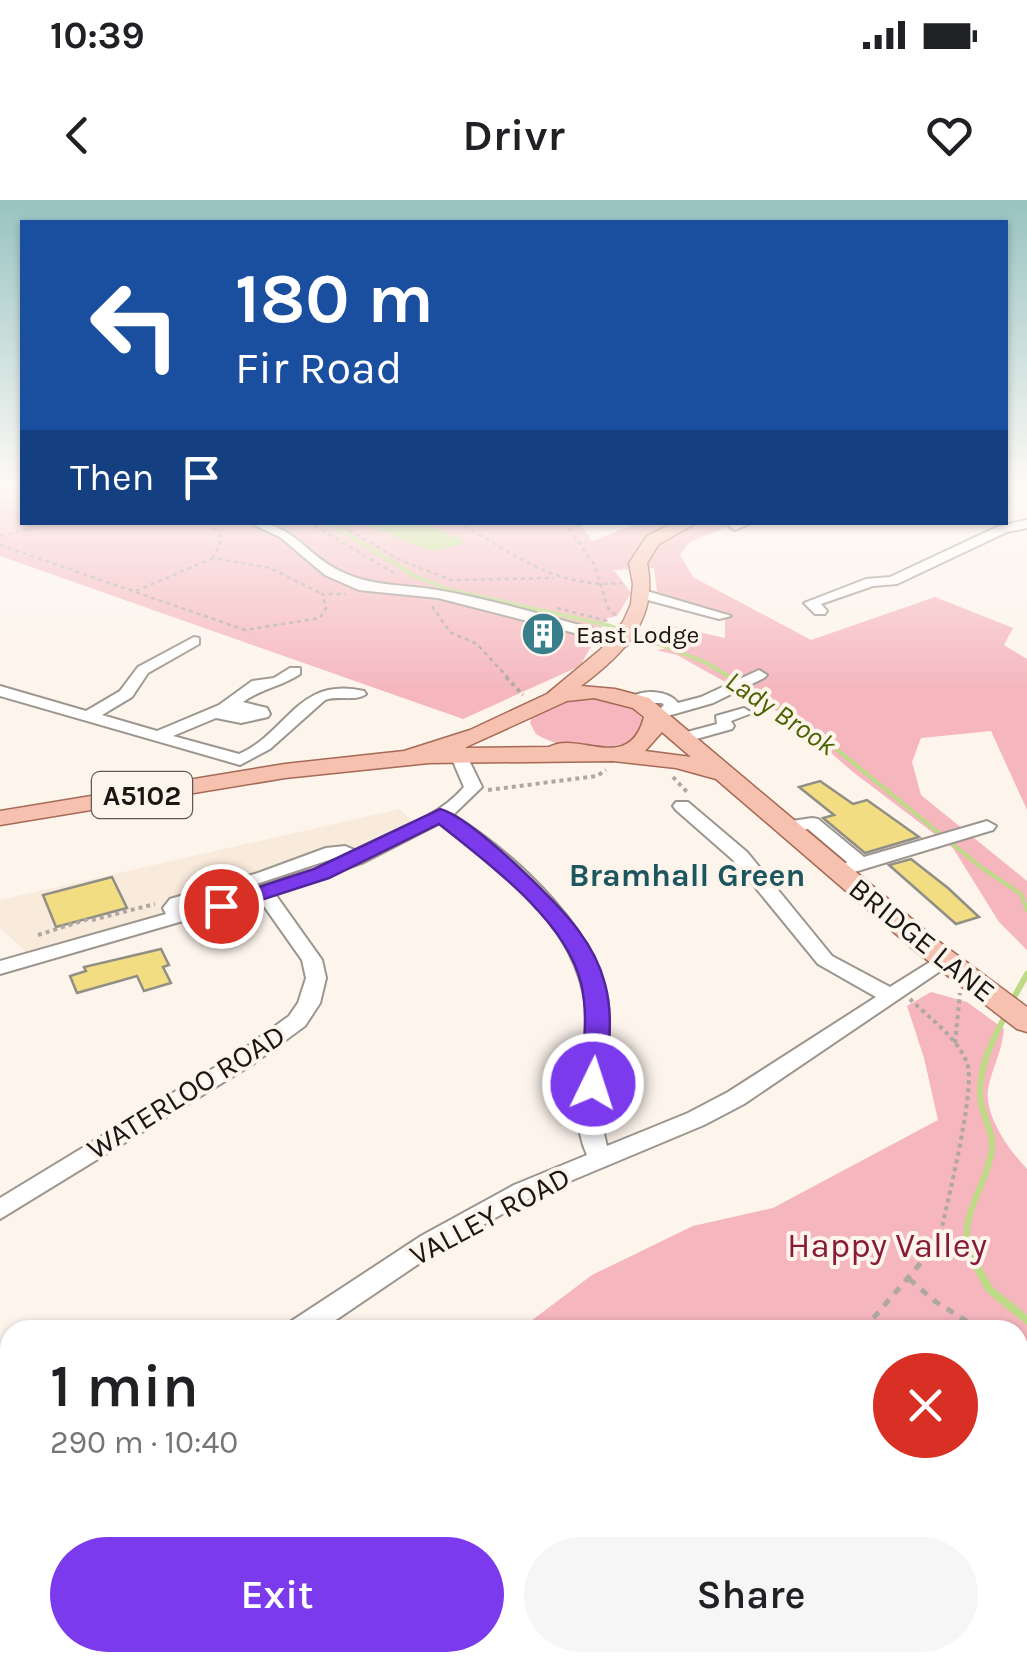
<!DOCTYPE html>
<meta charset="utf-8">
<style>
body{margin:0;font-family:Karla,sans-serif;background:#f6f6f6;color:#202124;height:100vh;display:flex;flex-direction:column;font-size:38px;white-space:nowrap}
*{box-sizing:border-box;margin:0}
p{font-size:32px;color:#757577}
.icon{flex:none;width:55px;height:55px;fill:none;stroke:currentColor;stroke-width:2;stroke-linecap:round;stroke-linejoin:round}
.map{position:relative;flex:1;overflow:hidden}
.details{position:absolute;left:0px;top:1120px;width:1028px;height:352px;display:flex;flex-direction:column;background:#fff;border-radius:30px 30px 0 0;box-shadow:0 2px 8px #0004}
.details>*{flex:none}
.hud{position:absolute;left:20px;top:20px;width:988px;height:305px;border-radius:0px;box-shadow:0 2px 8px #0004;background:#1a4fa0;color:#fff;overflow:hidden}
.pin{position:absolute;display:grid;place-items:center;width:85px;height:85px;color:#fff;margin:-42px;border:5px solid #fff;border-radius:50%;box-shadow:0 2px 10px #0007}
.me{position:absolute;width:110px;margin:-55px;rotate:4deg;stroke-linejoin:round;filter:drop-shadow(0 0 8px #0008)}
.turn{display:flex;align-items:center;gap:35px;height:210px;padding:0 50px;font-size:45px}
.turn .icon{width:130px;height:130px;stroke-width:2.5}
.turn b{display:block;font-size:70px;line-height:85px}
.then{display:flex;align-items:center;height:95px;padding:0 50px;background:#0003;gap:20px;font-size:38px}
.round{display:grid;place-items:center;flex:none;width:105px;height:105px;border-radius:52px;background:#f6f6f6}
.summary{display:flex;align-items:center;justify-content:space-between;height:170px;padding:0 50px}
h1{font-size:60px;font-weight:600;line-height:75px}
.action{display:flex;gap:20px;margin-top:auto;padding:20px 50px}
.action a{flex:1;height:115px;border-radius:60px;background:#7c3aed;color:#fff;font-size:40px;font-weight:600;line-height:115px;text-align:center}
.action a+a{background:#f6f6f6;color:#202124}
.status{display:flex;justify-content:space-between;align-items:center;height:70px;padding:0 50px;background:#fff;direction:ltr}
.status svg{height:28px;fill:currentColor}
header{display:flex;justify-content:space-between;align-items:center;height:130px;padding:0 50px;background:#fff;font-size:45px;font-weight:600}
.map>svg:first-child{display:block}
.built{fill:#f9ebdc}
.green{fill:#f5b6be}
.water{fill:#bdda86}
.lines{fill:none;stroke-linecap:round;stroke-linejoin:round}
.stream-far2{stroke:#bdda86;stroke-width:4}
.stream-far1{stroke:#bdda86;stroke-width:6}
.stream{stroke:#bdda86;stroke-width:8}
.building{fill:#f3dd83;stroke:#918f85;stroke-width:2.5}
.minor-casing{stroke:#9d968e;stroke-width:4}
.major-casing{stroke:#a56a56;stroke-width:3}
.path-far2{stroke:#afa8a2;stroke-width:2.5;stroke-dasharray:4 4;stroke-linecap:butt}
.path-far1{stroke:#afa8a2;stroke-width:4;stroke-dasharray:4 4;stroke-linecap:butt}
.path{stroke:#afa8a2;stroke-width:5;stroke-dasharray:8 8;stroke-linecap:butt}
.minor{fill:#fff;fill-rule:evenodd}
.major{fill:#f7c1af;fill-rule:evenodd}
.route{fill:#7c3aed;stroke:#51269a;stroke-width:2.5}
.labels{text-anchor:middle;dominant-baseline:central;stroke-width:8;stroke-linejoin:round;paint-order:stroke}
.far-poi-label{font-size:25px;fill:#191613;stroke:#fdf4ec;text-anchor:start}
.far-water-label{font-size:28px;font-style:italic;fill:#4a6200;stroke:#fdf4ec}
.shield{fill:#fdf4ec;stroke:#5d5954;stroke-width:2.5}
.shield-label{font-size:28px;font-weight:bold;fill:#191613}
.street-label{font-size:30px;fill:#191613;stroke:#fdf4ec}
.neighbourhood-label{font-size:32px;font-weight:bold;fill:#1d565f;stroke:#fdf4ec}
.near-park-label{font-size:35px;fill:#871c3a;stroke:#fdf4ec}
</style>
<div class="status"><b>10:39</b><svg viewBox="0 0 49 12"><path d="M0 12V9h3v3zM5 12V6h3v6zM10 12V3h3v9zM15 12V0h3v12zM26 1h20v11H26zM47 4h2v5h-2z"/></svg></div>
<header><svg class="icon" aria-label="back" viewBox="0 0 24 24"><path d="M15 5l-7 7 7 7"/></svg>Drivr<svg class="icon" aria-label="heart" viewBox="0 0 24 24"><path d="M12 20l-8-8c-3-5 5-10 8-4 3-6 11-1 8 4z"/></svg></header>
<div class="map">
<svg width="1027" height="1471" viewBox="0 0 1027 1471">
<rect width="100%" height="100%" fill="#fdf4ec"/>
<path class="built" d="M 400,609 L 414,623 L 381,642 L 289,679 L 26,752 L 0,728 L 0,700 Z"/>
<path class="green" d="M 0,285 L 22,285 L 22,322 L 579,322 L 592,341 L 639,323 L 736,323 L 690,342 L 680,355 L 693,377 L 811,440 L 935,397 L 1013,428 L 1004,445 L 1027,459 L 1027,610 L 991,531 L 921,538 L 912,562 L 921,595 L 1027,681 L 1027,750 L 999,722 L 953,648 L 853,572 L 793,520 L 677,455 L 656,450 L 698,444 L 673,426 L 725,438 L 725,416 L 657,392 L 654,368 L 614,370 L 631,393 L 617,416 L 607,418 L 580,466 L 463,519 L 0,356 Z
M 576,495 L 627,504 L 645,521 L 633,541 C 603,552 564,551 536,534 L 530,523 L 533,514 Z
M 931,792 L 967,802 L 1004,829 C 1002,850 994,865 989,884 C 981,913 1010,951 1027,969 L 1027,1318 L 1018,1321 L 1018,1130 L 519,1130 L 592,1075 L 693,1026 L 773,1008 L 938,920 L 924,858 L 907,806 Z
M 169,1462 L 927,1462 L 927,1471 L 163,1471 Z"/>
<path class="water" d="M 362,323 L 422,323 L 462,339 L 461,345 L 430,351 Z"/>
<g class="lines">
<path class="stream-far2" d="M 0,301 L 22,301
M 327,322 L 415,376 L 450,390 L 611,426 L 705,462 L 803,522 L 982,668 L 1021,694 L 1027,710"/>
<path class="stream-far1" d="M 1013,799 L 1027,774
M 969,1052 C 958,1014 988,985 992,948 C 993,931 984,919 981,903 C 976,872 992,841 1006,814"/>
<path class="stream" d="M 968,1050 L 989,1089 L 1027,1120
M 1018,1294 L 1027,1292
M 901,1471 L 902,1462"/>
</g>
<path class="building" d="M 820,581 L 853,604 L 867,600 L 919,637 L 865,653 L 823,618 L 834,615 L 799,587 Z
M 911,659 L 948,688 L 979,717 L 956,724 L 889,665 Z
M 112,677 L 127,708 L 56,727 L 43,695 Z
M 161,749 L 169,765 L 163,767 L 171,783 L 144,791 L 137,776 L 77,793 L 70,776 L 86,771 L 84,767 Z"/>
<g class="lines">
<g class="minor-casing">
<path id="minor" d="M 1027,320 L 1027,328 L 1007,332 L 897,384 L 873,386 L 821,404 L 827,411 L 825,414 L 815,414 L 804,403 L 866,379 L 890,377 L 999,326 Z
M 248,322 C 294,322 304,354 340,371 C 372,387 403,384 437,390 C 497,400 557,420 616,435 L 627,445 L 620,449 L 606,441 L 438,398 L 359,390 L 325,375 L 280,337 Z
M 753,322 L 735,330 L 729,326 L 733,322 Z
M 640,392 L 650,392 L 731,416 L 719,419 L 640,398 Z
M 194,437 L 199,438 L 199,444 L 148,473 L 132,497 L 102,515 L 157,531 L 219,505 L 252,481 L 274,478 L 290,468 L 300,468 L 300,474 C 281,487 262,488 243,502 L 267,508 L 270,514 L 268,517 L 241,523 L 216,518 L 173,536 L 239,554 C 289,532 297,476 364,491 L 366,494 C 356,502 338,495 325,500 L 270,549 L 240,565 L 0,496 L 0,486 L 86,511 L 120,491 L 138,467 Z
M 759,470 L 767,475 L 764,478 L 713,503 L 664,517 L 656,512 L 664,505 L 662,503 L 638,503 L 630,498 C 643,489 668,490 678,503 L 701,497 Z
M 744,508 L 752,513 L 731,521 L 734,526 L 732,529 L 682,543 L 674,538 L 676,535 L 717,524 L 716,516 Z
M 458,538 L 466,543 L 465,552 L 482,587 L 453,615 C 516,655 607,736 609,816 C 610,860 594,903 607,946 L 688,913 L 728,892 L 876,797 L 818,764 L 733,660 L 676,610 L 673,606 L 676,602 L 688,602 L 747,652 L 832,756 L 890,787 L 938,757 L 945,755 L 955,761 L 744,904 L 704,925 L 532,997 L 439,1050 L 321,1130 L 286,1130 L 290,1122 L 421,1036 L 514,985 L 587,955 C 569,916 583,873 586,833 C 594,744 509,667 440,623 L 364,662 L 275,694 L 322,760 L 326,778 L 320,803 L 305,826 L 253,864 L 0,1019 L 0,998 L 237,854 L 289,816 L 298,803 L 306,778 L 302,760 L 259,699 L 0,774 L 0,761 L 166,714 L 163,708 L 170,699 L 258,673 L 326,648 L 345,646 L 357,651 C 393,633 437,618 464,587 L 449,552 L 450,543 ZM 335,658 L 339,658 L 254,689 L 183,708 Z
M 812,618 L 818,619 L 864,657 L 987,621 L 996,626 L 993,630 L 851,673 L 842,667 L 847,662 L 808,629 L 784,632 L 775,627 L 778,623 Z
M 10,1410 L 10,1452 L 0,1456 L 0,1414 Z"/>
</g>
<g class="major-casing">
<path id="major" d="M 675,322 L 698,322 L 659,344 L 647,363 C 659,419 624,454 581,486 L 615,489 L 649,498 L 938,741 L 1027,807 L 1027,832 L 1017,829 L 918,753 L 716,579 L 676,568 L 613,561 L 429,563 L 285,578 L 0,625 L 0,611 L 285,564 L 404,551 L 470,530 L 547,494 L 600,450 L 623,422 L 631,404 L 633,384 L 629,363 L 647,336 ZM 594,498 L 633,508 L 644,517 C 629,575 578,530 549,547 L 464,548 L 567,501 ZM 662,532 L 691,557 L 645,551 Z"/>
</g>
<path class="path-far2" d="M 208,322 L 222,338 L 213,358 L 270,368 L 322,394
M 308,322 L 397,375
M 335,322 L 400,360 L 451,380 L 554,378
M 458,322 C 513,354 556,389 622,383
M 564,322 L 594,364 L 608,408 L 617,417
M 0,336 L 57,322
M 0,345 L 245,430 L 320,418 L 326,408 L 322,394 L 346,394
M 136,391 L 213,358
M 432,406 L 450,432 L 477,444 L 509,479
M 557,408 L 611,422"/>
<path class="path-far1" d="M 506,477 L 523,495
M 673,577 L 687,592
M 488,590 L 597,576 L 606,570
M 92,720 L 155,704
M 38,735 L 91,718
M 910,799 C 929,818 958,838 967,863 C 977,888 945,1009 939,1042 L 930,1052
M 955,843 L 960,793"/>
<path class="path" d="M 909,1079 L 936,1102 L 981,1130
M 863,1130 L 932,1050
M 1018,1143 L 1027,1145
M 1018,1259 L 1027,1257
M 418,1471 L 434,1462
M 770,1471 L 779,1462"/>
<use href="#minor" class="minor"/>
<use href="#major" class="major"/>
</g>
<linearGradient id="sky" x2="0" y2="1"><stop stop-color="#97c3c1"/><stop offset="0.58" stop-color="#fefaf6"/><stop offset="1" stop-color="#fefaf6" stop-opacity="0"/></linearGradient>
<rect width="1027" height="491" fill="url(#sky)"/>
<path class="route" d="M 440,609 C 471,617 558,702 578,730 C 590,746 600,764 605,784 C 614,817 608,851 606,884 L 602,890 L 584,890 L 580,884 C 583,851 589,816 581,783 C 566,720 488,663 439,624 L 329,678 L 221,713 L 210,706 L 213,702 L 314,669 Z"/>
<defs>
<g id="building-disc" transform="scale(2.25)"><circle r="9.5" fill="#397f8b" stroke="#fdf4ec"/><path d="M-4-6H4V6H1V3H-1V6H-4ZM-2.5-4.3h1.7v1.8h-1.7ZM.8-4.3h1.7v1.8H.8ZM-2.5-1h1.7V.8h-1.7ZM.8-1h1.7V.8H.8Z" fill="#fff"/></g>
</defs>
<g fill-rule="evenodd">
<use href="#building-disc" x="543" y="434"/>
</g>
<g class="labels">
<g class="far-poi-label">
<text x="576" y="434">East Lodge</text>
</g>
<g class="far-water-label">
<text transform="translate(781 513) rotate(34)">Lady Brook</text>
</g>
<rect class="shield" x="92" y="572" width="100" height="46" rx="8"/>
<g class="shield-label">
<text x="142" y="595">A5102</text>
</g>
<g class="street-label">
<text transform="translate(922 740) rotate(39)">BRIDGE LANE</text>
<text transform="translate(186 892) rotate(-32)">WATERLOO ROAD</text>
<text transform="translate(490 1016) rotate(-28)">VALLEY ROAD</text>
</g>
<g class="neighbourhood-label">
<text x="687" y="675">Bramhall Green</text>
</g>
<g class="near-park-label">
<text x="887" y="1045">Happy Valley</text>
</g>
</g>
</svg>
<div class="pin" style="left:221px;top:706px;background:#d93025"><svg class="icon" aria-label="arrive" viewBox="0 0 24 24"><path d="M6 21V4h12l-3 4 3 4H6"/></svg></div>
<svg class="me" style="left:593px;top:884px" viewBox="-20 -20 40 40"><circle r="17" fill="#7c3aed" stroke="#fff" stroke-width="3"/><path d="M0-11L8 9 0 5-8 9z" fill="#fff"/></svg>
<div class="hud">
<div class="turn"><svg class="icon" aria-label="left" viewBox="0 0 24 24"><path d="M17 20v-9H6M10 6l-5 5 5 5"/></svg><div><b>180 m</b>Fir Road</div></div>
<div class="then">Then<svg class="icon" aria-label="arrive" viewBox="0 0 24 24"><path d="M6 21V4h12l-3 4 3 4H6"/></svg></div>
</div>
<section class="details">
<div class="summary"><div><h1>1 min</h1><p>290 m · 10:40</p></div><a class="round" style="background:#d93025;color:#fff"><svg class="icon" aria-label="close" viewBox="0 0 24 24"><path d="M6 6l12 12M18 6L6 18"/></svg></a></div>
<div class="action"><a>Exit</a><a>Share</a></div>
</section>
</div>
